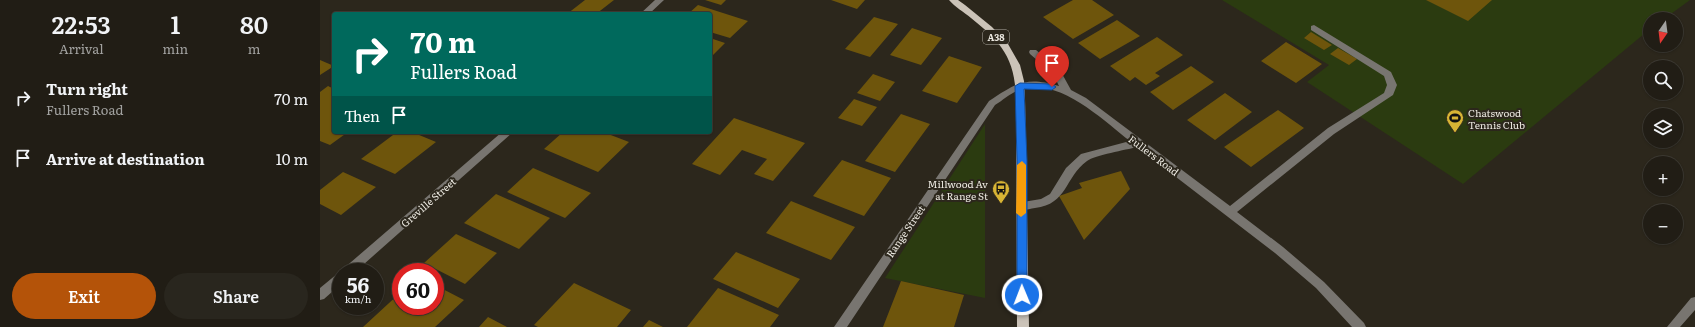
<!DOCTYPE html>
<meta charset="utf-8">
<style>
body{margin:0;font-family:Literata,serif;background:#29261e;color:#f1f3f6;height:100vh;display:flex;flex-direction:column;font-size:15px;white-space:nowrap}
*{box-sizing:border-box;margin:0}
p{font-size:13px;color:#a2a2a0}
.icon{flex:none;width:22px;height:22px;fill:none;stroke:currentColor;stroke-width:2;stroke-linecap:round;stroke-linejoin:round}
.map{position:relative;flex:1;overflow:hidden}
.sheet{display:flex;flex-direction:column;background:#211d15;width:320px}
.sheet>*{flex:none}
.guide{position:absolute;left:12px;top:12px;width:380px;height:122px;border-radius:4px;box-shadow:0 1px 3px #0004,0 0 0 1px #3e3b34;background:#00695c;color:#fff;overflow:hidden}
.needle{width:26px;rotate:194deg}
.controls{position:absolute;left:1323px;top:12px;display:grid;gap:8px}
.controls a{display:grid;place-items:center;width:40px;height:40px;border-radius:50%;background:#211d15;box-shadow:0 1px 3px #0004,0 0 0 1px #3e3b34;font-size:20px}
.speed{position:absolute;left:12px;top:263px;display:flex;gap:8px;font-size:20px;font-weight:700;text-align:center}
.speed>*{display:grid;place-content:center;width:52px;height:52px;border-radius:50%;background:#211d15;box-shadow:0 1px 3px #0004,0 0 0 1px #3e3b34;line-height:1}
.speed small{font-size:10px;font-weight:400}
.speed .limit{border:6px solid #d22;background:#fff;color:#111}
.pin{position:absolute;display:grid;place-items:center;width:34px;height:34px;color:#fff;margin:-41px -17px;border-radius:50% 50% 50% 0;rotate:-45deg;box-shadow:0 0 4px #0007}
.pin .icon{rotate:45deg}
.me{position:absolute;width:44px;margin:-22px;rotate:359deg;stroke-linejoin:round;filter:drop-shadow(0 0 3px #0008)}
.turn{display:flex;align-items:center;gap:14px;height:84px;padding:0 12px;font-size:18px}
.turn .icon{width:52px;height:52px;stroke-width:2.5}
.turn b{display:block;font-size:28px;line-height:34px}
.then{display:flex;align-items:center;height:38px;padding:0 12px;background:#0003;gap:8px;font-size:15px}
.eta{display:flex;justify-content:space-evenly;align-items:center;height:68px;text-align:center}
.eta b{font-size:24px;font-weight:600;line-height:28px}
.cta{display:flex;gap:8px;margin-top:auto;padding:8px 12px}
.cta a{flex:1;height:46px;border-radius:24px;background:#b45309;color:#fff;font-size:16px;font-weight:600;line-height:46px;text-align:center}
.cta a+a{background:#29261e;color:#f1f3f6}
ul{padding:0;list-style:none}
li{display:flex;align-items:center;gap:12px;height:60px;padding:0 12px}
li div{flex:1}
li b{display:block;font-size:15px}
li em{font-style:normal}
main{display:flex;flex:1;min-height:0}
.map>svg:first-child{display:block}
.green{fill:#2b3b10}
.building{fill:#6e550c}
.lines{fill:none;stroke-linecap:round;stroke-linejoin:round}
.minor{fill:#787570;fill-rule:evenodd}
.major{fill:#cbc3b8;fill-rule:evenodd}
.route{fill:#1a73e8;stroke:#114b97}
.slow{fill:#f59e0b}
.labels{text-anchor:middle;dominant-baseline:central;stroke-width:4;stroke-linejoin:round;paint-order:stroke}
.shield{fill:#2c271c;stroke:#b2afa6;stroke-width:1}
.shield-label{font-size:9px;font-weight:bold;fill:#ece9e1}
.poi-label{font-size:10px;fill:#ece9e1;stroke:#2c271c;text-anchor:start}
.street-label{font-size:10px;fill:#ece9e1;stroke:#2c271c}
</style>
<main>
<section class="sheet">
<div class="eta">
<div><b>22:53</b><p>Arrival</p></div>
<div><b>1</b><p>min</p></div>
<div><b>80</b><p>m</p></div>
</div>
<ul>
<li><svg class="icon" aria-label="right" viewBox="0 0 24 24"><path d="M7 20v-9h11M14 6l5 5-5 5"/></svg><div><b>Turn right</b><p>Fullers Road</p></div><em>70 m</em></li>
<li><svg class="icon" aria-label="arrive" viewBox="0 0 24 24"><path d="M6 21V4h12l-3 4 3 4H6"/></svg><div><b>Arrive at destination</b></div><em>10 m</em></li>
</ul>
<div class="cta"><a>Exit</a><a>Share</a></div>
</section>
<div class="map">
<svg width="1375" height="327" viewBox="0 0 1375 327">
<rect width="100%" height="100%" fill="#2c271c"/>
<path class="green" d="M 902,0 L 1370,0 L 1344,19 L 1330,19 L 1330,29 L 1143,184 L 987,82 L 1009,65 Z
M 665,124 L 665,298 L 565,278 Z"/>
<path class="building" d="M 265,0 L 294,0 L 276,14 L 247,14 Z
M 385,0 L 406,0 L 401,5 Z
M 511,0 L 545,0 L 537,9 Z
M 753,0 L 772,0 L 794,15 L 753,39 L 723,17 Z
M 1106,0 L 1172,0 L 1148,21 Z
M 378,5 L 428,21 L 410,38 L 390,32 L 390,14 L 368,14 Z
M 554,17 L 578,24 L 550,57 L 525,49 Z
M 797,20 L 820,36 L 780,59 L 758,43 Z
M 592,28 L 622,38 L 601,65 L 570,55 Z
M 991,32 L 1012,45 L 1004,50 L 984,38 Z
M 837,37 L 863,55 L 835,73 L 840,76 L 826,85 L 815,77 L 810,81 L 790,66 Z
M 390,38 L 405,43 L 390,58 Z
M 966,42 L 1002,64 L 976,83 L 941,61 Z
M 1018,48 L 1037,59 L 1029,65 L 1010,54 Z
M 629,56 L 662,67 L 637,103 L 602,91 Z
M 0,60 L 14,66 L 0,75 Z
M 871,66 L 894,82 L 853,110 L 830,92 Z
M 553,74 L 575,82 L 560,101 L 537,93 Z
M 8,86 L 14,89 L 14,132 L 28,132 L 10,145 L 0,141 L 0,92 Z
M 905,93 L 932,112 L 895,140 L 867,120 Z
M 534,99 L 557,107 L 542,126 L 518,118 Z
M 958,110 L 984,128 L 931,167 L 904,147 Z
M 581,114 L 610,124 L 575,172 L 545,161 Z
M 414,118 L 485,143 L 453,181 L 434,174 L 447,159 L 422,150 L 400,175 L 372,164 Z
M 77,132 L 92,132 L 116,142 L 75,174 L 41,159 Z
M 243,132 L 283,132 L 309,142 L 278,172 L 224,149 Z
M 522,160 L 571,178 L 544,216 L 493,196 Z
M 213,168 L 271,193 L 245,218 L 187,192 Z
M 801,171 L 810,189 L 764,240 L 739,196 L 762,188 L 759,183 Z
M 23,172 L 56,187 L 21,215 L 0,204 L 0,190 Z
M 176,194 L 230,218 L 199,249 L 144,223 Z
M 471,201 L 535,227 L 511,260 L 446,233 Z
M 136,234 L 177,253 L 145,284 L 104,263 Z
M 416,252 L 480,279 L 458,308 L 393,279 Z
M 581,281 L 644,295 L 634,327 L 563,327 Z
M 254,283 L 311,310 L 297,327 L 218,327 L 214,325 Z
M 115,285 L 144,300 L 115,327 L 43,327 L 81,292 L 81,306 L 115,306 Z
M 398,288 L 459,315 L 450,327 L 367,327 Z
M 168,317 L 187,327 L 159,327 Z
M 329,320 L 343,327 L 323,327 Z"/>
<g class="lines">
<path class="minor" d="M 335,0 L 344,0 L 329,14 L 320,14 Z
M 994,25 L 1071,72 L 1077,85 L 1073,95 L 1014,134 L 917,212 L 963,247 L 1004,282 L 1044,323 L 1046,327 L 1032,327 L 996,288 L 955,253 L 817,147 C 806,150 775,155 767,161 C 744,178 748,204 715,208 C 709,209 703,211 697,209 L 696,206 L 697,203 L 721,199 L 730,194 L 746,168 L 761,154 L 810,141 C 783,120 739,77 701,89 C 692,92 683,100 675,105 L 527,327 L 514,327 L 669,101 C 696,83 706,76 739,86 L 733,74 L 710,54 L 709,52 L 710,50 L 716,50 L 740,70 L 751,90 L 766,98 L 910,206 L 1008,128 L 1064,93 L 1067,85 L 1064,76 L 991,30 L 991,26 Z
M 182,132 L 193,132 L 35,272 L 21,272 L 23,269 Z
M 21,272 L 21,284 L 4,299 L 0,300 L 0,288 L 17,274 Z
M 1375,297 L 1375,310 L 1360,327 L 1347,327 L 1371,298 Z"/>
<path class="major" d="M 629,0 L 638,0 L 645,5 L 672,27 L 688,44 L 700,65 L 704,81 L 705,98 L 709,327 L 697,327 L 696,98 C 695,58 681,42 651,18 C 644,12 635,7 629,0 Z"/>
</g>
<path class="route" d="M 700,83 L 732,84 L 736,87 L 732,90 L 704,89 L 707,160 L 707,295 L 706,298 L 698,298 L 697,295 L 697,160 L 695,86 Z"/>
<path class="slow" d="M 702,161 L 706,165 L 706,213 L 701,217 L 696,213 L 697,165 Z"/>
<defs>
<g id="stadium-pin" transform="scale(0.9)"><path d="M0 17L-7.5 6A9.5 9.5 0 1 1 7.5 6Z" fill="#d8b434" stroke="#2c271c"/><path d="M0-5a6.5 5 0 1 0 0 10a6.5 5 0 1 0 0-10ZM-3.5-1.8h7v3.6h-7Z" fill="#111"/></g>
<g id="bus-pin" transform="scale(0.9)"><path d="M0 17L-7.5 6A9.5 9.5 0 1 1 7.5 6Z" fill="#d8b434" stroke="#2c271c"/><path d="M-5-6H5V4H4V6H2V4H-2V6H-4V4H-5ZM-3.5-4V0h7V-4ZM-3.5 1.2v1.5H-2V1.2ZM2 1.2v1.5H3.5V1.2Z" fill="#111"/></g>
</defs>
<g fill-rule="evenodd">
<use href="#stadium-pin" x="1135" y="118"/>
<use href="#bus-pin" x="681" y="189"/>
</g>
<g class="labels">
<rect class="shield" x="663" y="30" width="26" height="14" rx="3"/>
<g class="shield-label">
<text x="676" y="37">A38</text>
</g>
<g class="poi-label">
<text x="1148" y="112">Chatswood<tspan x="1148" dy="12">Tennis Club</tspan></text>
<text x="668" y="183" text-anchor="end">Millwood Av<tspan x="668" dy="12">at Range St</tspan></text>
</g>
<g class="street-label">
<text transform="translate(834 155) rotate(37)">Fullers Road</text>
<text transform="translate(108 202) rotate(-41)">Greville Street</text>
<text transform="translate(585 231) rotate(-56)">Range Street</text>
</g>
</g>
</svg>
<div class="controls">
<a><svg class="needle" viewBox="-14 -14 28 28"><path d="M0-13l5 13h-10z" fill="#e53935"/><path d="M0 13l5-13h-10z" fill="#a2a2a0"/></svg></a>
<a><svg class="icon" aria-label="search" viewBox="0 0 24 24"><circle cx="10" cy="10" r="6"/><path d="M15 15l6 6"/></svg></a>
<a><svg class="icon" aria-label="layers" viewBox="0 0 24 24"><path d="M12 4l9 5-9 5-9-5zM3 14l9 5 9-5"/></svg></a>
<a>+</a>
<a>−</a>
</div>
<div class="speed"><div>56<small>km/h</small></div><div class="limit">60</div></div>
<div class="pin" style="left:732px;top:87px;background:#d93025"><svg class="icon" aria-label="arrive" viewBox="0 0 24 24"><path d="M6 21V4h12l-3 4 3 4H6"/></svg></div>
<svg class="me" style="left:702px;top:295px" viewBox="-20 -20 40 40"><circle r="17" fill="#1a73e8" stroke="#fff" stroke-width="3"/><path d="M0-11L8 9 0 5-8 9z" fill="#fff"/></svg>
<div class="guide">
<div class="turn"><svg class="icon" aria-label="right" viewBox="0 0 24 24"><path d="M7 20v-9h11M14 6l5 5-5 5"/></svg><div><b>70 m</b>Fullers Road</div></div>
<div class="then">Then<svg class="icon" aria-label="arrive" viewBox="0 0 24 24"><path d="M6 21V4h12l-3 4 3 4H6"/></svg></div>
</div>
</div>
</main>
